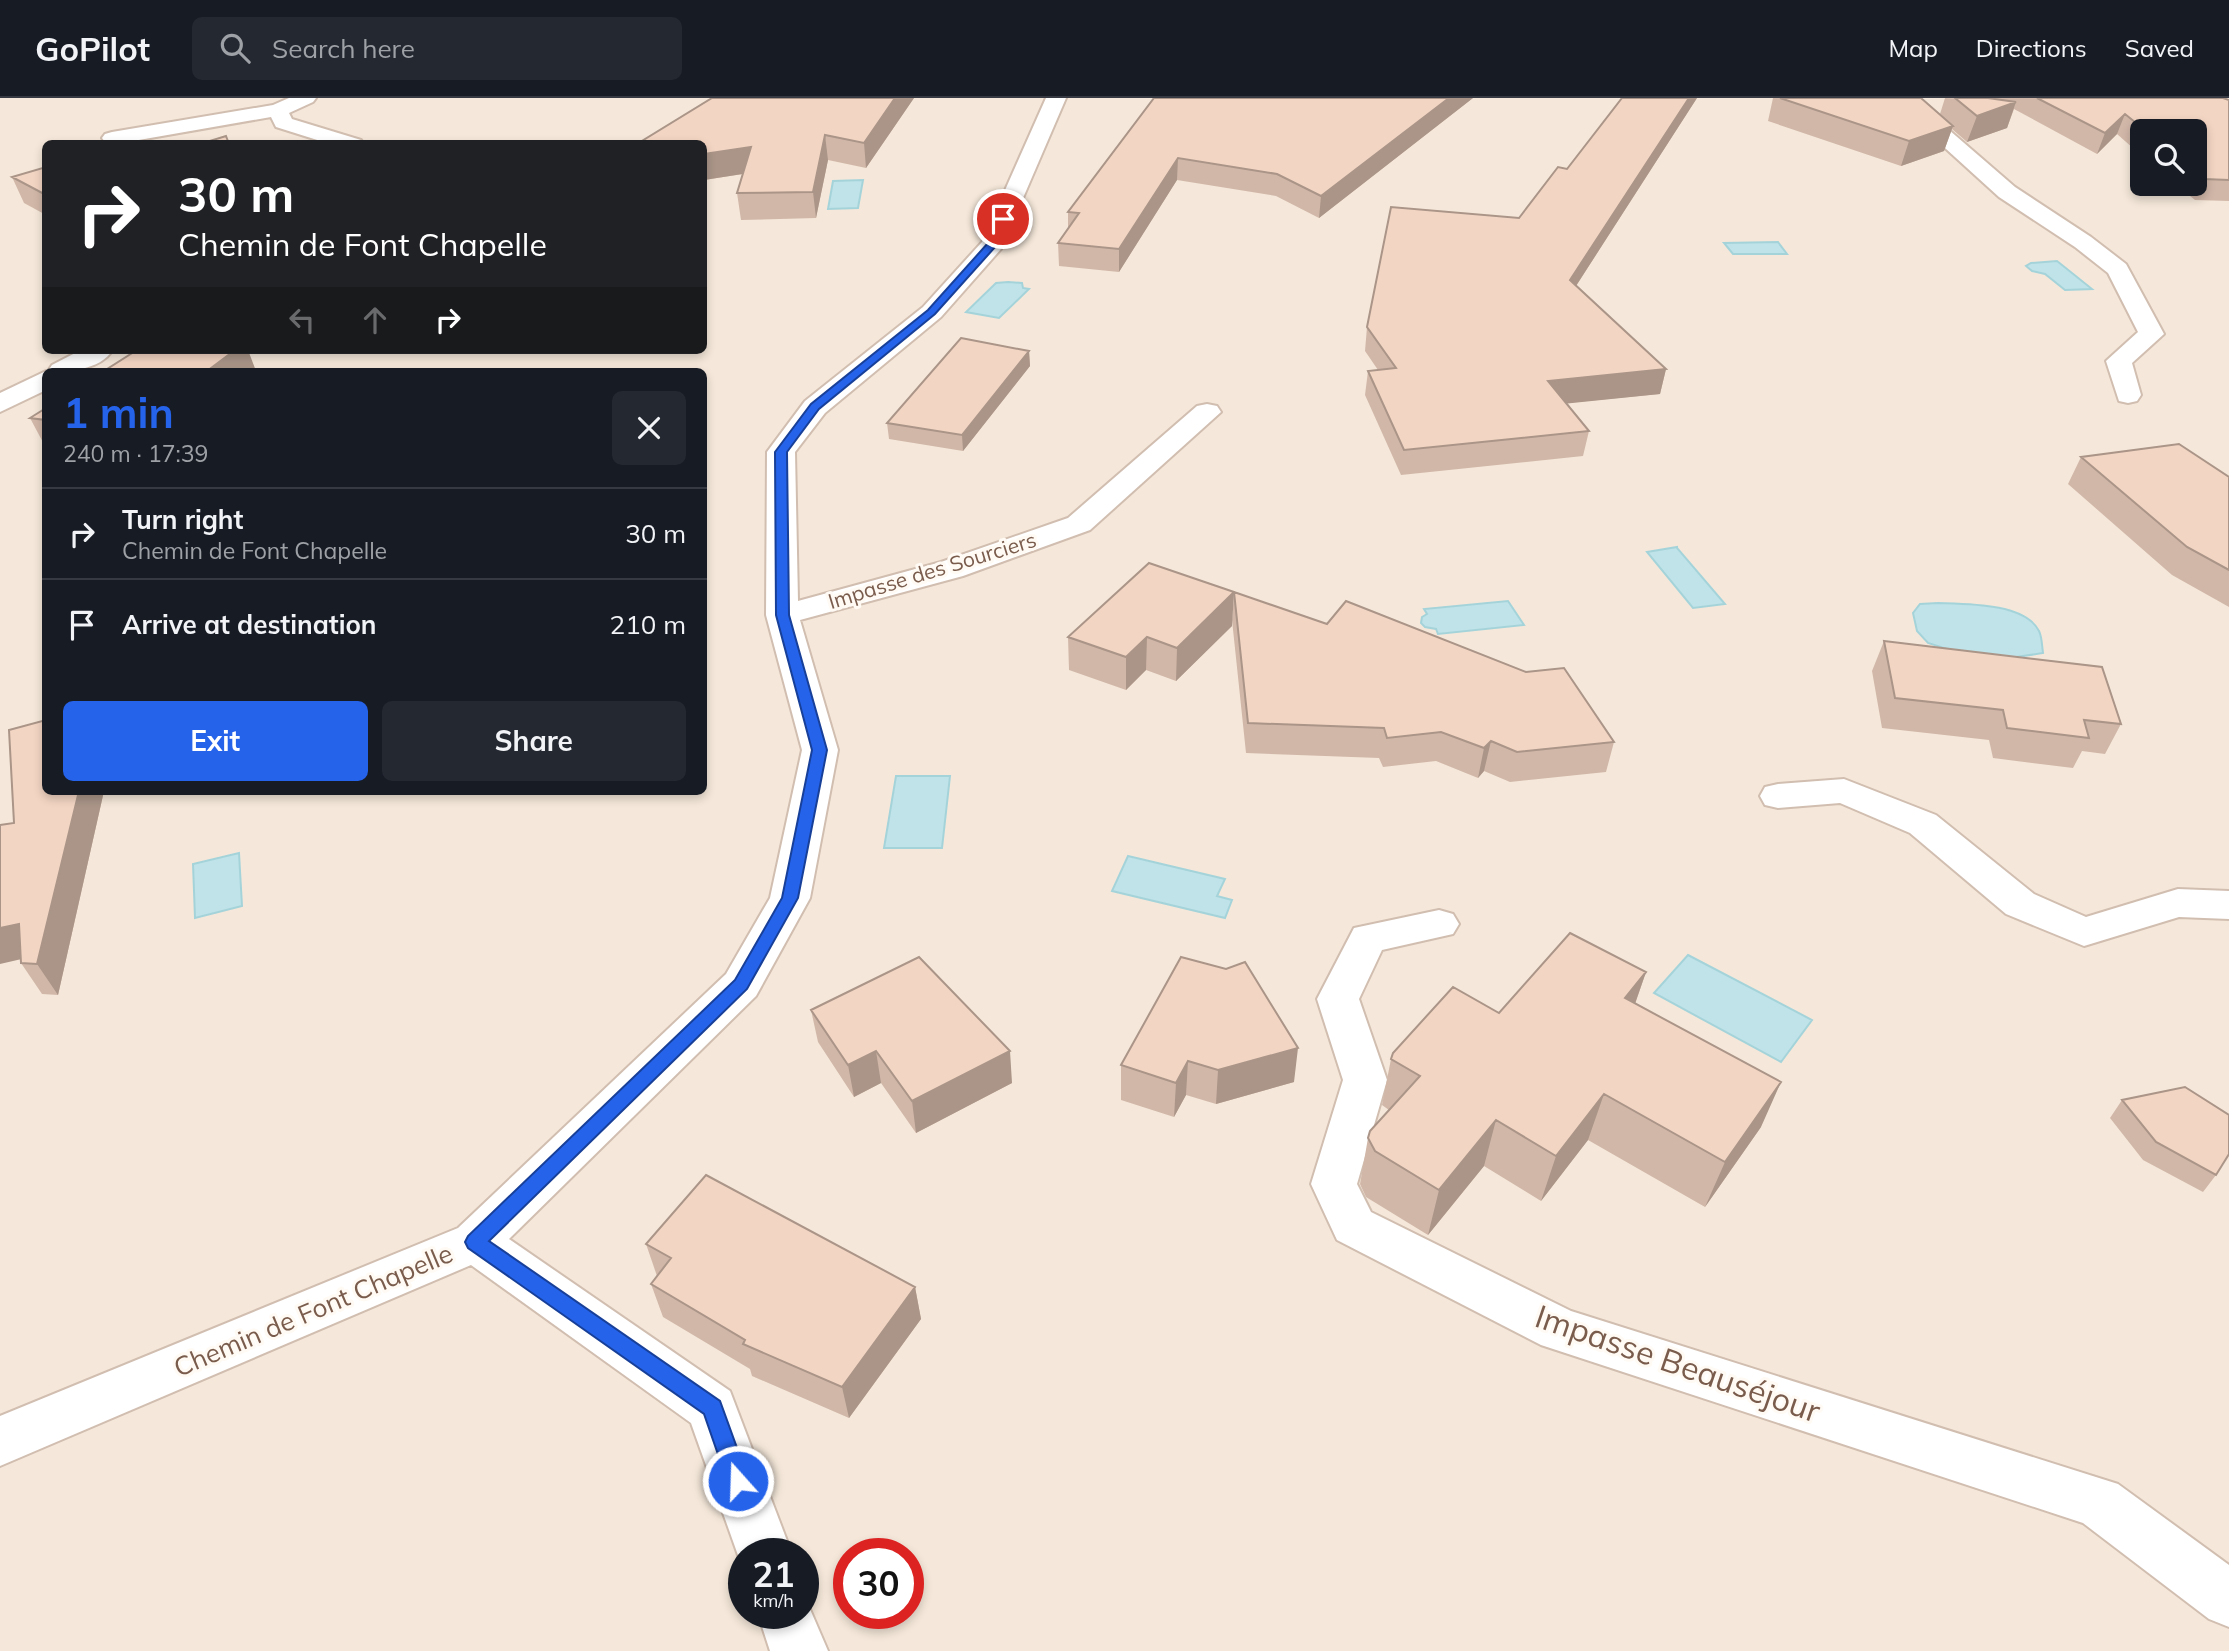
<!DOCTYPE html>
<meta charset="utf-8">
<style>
body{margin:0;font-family:Mulish,sans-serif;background:#242831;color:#f1f3f6;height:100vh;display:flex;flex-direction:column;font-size:26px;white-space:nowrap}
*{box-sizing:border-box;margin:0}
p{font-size:23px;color:#9ea1a6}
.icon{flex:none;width:38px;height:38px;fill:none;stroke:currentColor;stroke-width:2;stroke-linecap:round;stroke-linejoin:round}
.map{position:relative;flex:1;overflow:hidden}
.details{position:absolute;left:42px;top:270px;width:665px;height:427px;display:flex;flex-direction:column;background:#171b24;border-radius:10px;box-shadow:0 4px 10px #0003}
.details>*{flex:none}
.hud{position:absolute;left:42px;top:42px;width:665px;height:214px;border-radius:10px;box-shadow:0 4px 10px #0003;background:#202124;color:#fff;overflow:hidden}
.tools{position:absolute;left:2130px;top:21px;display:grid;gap:14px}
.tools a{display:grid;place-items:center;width:77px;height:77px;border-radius:10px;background:#171b24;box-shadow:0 4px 10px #0003;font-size:35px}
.speed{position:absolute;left:728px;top:1440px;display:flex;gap:14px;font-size:35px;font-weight:700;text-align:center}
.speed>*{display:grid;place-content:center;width:91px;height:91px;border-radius:50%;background:#171b24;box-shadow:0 4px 10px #0003;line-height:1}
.speed small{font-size:18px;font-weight:400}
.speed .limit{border:10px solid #d22;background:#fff;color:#111}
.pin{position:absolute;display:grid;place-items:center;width:60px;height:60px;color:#fff;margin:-30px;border:4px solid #fff;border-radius:50%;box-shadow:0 2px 7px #0007}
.me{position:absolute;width:77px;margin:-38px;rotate:340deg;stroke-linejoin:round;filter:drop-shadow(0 0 5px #0008)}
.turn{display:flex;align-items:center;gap:24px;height:147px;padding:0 21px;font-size:32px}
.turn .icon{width:91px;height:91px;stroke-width:2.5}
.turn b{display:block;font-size:49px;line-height:60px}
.lanes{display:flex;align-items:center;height:66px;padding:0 21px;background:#0003;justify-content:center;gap:35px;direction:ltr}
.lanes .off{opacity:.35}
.round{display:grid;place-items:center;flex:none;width:74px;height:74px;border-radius:10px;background:#242831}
.overview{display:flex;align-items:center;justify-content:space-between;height:119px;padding:0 21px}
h1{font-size:42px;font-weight:700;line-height:52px;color:#2563eb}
.cta{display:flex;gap:14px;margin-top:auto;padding:14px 21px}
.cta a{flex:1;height:80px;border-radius:10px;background:#2563eb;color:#fff;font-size:28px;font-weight:700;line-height:80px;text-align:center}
.cta a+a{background:#242831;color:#f1f3f6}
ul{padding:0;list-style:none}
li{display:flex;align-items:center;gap:21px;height:91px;padding:0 21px;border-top:2px solid #363941}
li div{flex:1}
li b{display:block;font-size:26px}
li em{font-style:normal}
header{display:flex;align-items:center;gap:42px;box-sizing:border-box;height:98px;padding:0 35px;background:#171b24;border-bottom:2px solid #363941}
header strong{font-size:33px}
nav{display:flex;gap:38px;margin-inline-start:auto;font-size:24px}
.search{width:490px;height:63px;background:#242831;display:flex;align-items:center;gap:18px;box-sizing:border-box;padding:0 24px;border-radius:10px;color:#9ea1a6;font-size:26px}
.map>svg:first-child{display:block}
.residential{fill:#f5e8da;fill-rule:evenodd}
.water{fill:#bfe3e8;stroke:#a5d3da;stroke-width:2}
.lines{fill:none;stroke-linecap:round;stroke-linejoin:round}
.minor-casing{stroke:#d1beb0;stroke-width:4}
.minor{fill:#fff;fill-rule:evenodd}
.wall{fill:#d1b7a8}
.shaded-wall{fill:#aa9588}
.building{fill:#f3d5c3;stroke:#aa9588;stroke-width:2}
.route{fill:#2563eb;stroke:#184099;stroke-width:2}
.labels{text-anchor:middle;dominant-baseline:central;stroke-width:6;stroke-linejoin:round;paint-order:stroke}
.far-street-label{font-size:21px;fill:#7a5c4d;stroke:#fffaf3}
.street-label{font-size:26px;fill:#7a5c4d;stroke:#fffaf3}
.near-street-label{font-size:32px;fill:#7a5c4d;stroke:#fffaf3}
</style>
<header>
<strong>GoPilot</strong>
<div class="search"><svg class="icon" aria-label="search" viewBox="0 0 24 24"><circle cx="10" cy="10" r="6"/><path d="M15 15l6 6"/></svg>Search here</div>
<nav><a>Map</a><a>Directions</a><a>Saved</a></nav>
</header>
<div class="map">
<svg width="2229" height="1553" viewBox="0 0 2229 1553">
<rect width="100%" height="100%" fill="#fdf6ec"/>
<path class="residential" d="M 0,0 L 2229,0 L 2229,1553 L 0,1553 ZM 2142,33 L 2194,33 L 2194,86 L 2142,86 ZM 46,46 L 704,46 L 704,252 L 46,252 ZM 46,273 L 704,273 L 704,693 L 46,693 ZM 744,1456 L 803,1456 L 803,1516 L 744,1516 ZM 849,1456 L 908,1456 L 908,1516 L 849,1516 Z"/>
<path class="water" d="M 863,82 L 858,110 L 828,111 L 833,83 Z
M 1778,144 L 1787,156 L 1733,156 L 1724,145 Z
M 2057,163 L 2092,191 L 2065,192 L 2045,176 L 2032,173 L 2026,168 L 2031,165 Z
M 1008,184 L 1022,185 L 1023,190 L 1029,191 L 999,220 L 966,214 L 996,185 Z
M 1677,449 L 1677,450 L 1725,506 L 1693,510 L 1647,454 Z
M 1508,503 L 1524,527 L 1438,536 L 1436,531 L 1425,529 L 1421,525 L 1422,519 L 1427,516 L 1424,511 Z
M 1938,505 C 1966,506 2025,505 2039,533 C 2042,539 2042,548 2043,555 L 2010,560 L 1956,554 L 1928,545 L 1917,533 L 1913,515 L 1920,506 Z
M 896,678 L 950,678 L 942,750 L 884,750 Z
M 239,755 L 242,808 L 195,820 L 193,766 Z
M 1128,758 L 1225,781 L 1217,798 L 1232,802 L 1225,820 L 1112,793 Z
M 1688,857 L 1812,922 L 1781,964 L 1654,895 Z"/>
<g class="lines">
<g class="minor-casing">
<path id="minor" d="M 289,0 L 316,0 L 313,4 L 289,15 L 292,21 L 361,42 L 364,46 L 330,46 L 276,29 L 271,19 L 116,46 L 105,44 L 102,40 L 105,36 L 112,34 L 273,7 Z
M 1046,0 L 1066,0 L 1001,151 L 941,219 L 825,315 L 795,354 L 798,503 L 941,464 L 1068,420 L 1197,308 L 1207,306 L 1217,308 L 1221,314 L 1090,432 L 963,478 L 800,522 L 838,652 L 810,800 L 756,898 L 509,1141 L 730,1293 L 792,1456 L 744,1456 L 744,1474 L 691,1325 L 471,1167 L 0,1368 L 0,1318 L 458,1130 L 726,876 L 770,800 L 802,652 L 766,517 L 767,354 L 805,303 L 923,209 L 982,144 Z
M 1890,0 L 1912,0 L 2015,89 L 2091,139 L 2126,166 L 2164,236 L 2132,265 L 2141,297 L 2137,303 L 2128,305 L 2119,303 L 2106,263 L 2138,234 L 2108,175 L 2075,149 L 1999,99 Z
M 81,252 L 113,252 C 98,273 71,273 48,273 L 52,267 Z
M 46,273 L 46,292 L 0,314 L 0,295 Z
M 1844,681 L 1936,717 L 2034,796 L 2086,819 L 2178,791 L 2229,793 L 2229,821 L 2179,819 L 2084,848 L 2006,816 L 1910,735 L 1840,705 L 1778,710 L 1765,707 L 1760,698 L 1765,689 L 1778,686 Z
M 1439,812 L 1453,816 L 1459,826 L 1453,836 L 1382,852 L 1359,901 L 1387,982 L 1357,1086 L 1371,1114 L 1571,1213 L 2118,1386 L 2229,1467 L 2229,1529 L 2209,1521 L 2083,1425 L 1541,1247 L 1337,1142 L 1311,1086 L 1343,982 L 1317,901 L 1354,830 Z
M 803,1495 L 828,1553 L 770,1553 L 758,1516 L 803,1516 Z"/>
</g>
<use href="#minor" class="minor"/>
</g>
<path class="wall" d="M 712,0 L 914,0 L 866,70 L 828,62 L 816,120 L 741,122 L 737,95 L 743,76 L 704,82 L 704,46 Z
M 1154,0 L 1473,0 L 1319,120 L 1276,98 L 1177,82 L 1119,174 L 1059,168 L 1058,145 L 1068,131 L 1068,114 Z
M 1622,0 L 1697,0 L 1576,188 L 1666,271 L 1660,296 L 1566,305 L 1589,333 L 1583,358 L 1401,377 L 1365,297 L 1368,273 L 1378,272 L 1365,253 L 1367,229 L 1519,120 L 1567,71 Z
M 1773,0 L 1921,0 L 1940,16 L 1945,0 L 1994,1 L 1992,0 L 2223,0 L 2229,2 L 2229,103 L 2195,102 L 2175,86 L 2194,86 L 2194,33 L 2142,33 L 2142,58 L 2117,36 L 2097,56 L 2014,11 L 2007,30 L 1967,44 L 1952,31 L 1944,53 L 1901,68 L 1768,23 Z
M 46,69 L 46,117 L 24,105 L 12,79 Z
M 1029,253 L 1030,268 L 963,353 L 889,341 L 887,325 Z
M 46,310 L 46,350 L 30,320 Z
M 2081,359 L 2229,379 L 2229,509 L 2172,477 L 2068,386 Z
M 1234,494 L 1614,644 L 1606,674 L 1510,684 L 1484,673 L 1478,680 L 1436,663 L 1383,669 L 1379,660 L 1246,655 L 1232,522 Z
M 1232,528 L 1176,583 L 1146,572 L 1126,592 L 1069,572 L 1068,539 Z
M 1884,543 L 2121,626 L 2105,656 L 2082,653 L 2073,670 L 1993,660 L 1989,642 L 1882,630 L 1872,573 Z
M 46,693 L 104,693 L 58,897 L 42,896 L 21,865 L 14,725 Z
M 1181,859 L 1294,984 L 1216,1006 L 1186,997 L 1174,1019 L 1121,1002 L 1121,967 Z
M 1646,874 L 1635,906 L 1761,1029 L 1705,1109 L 1588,1042 L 1541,1103 L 1484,1068 L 1428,1137 L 1366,1099 L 1360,1086 L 1368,1040 L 1389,1012 L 1382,1007 L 1391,961 L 1499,915 Z
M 811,912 L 1012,985 L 916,1035 L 881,985 L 854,999 L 818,944 Z
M 2122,1002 L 2216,1077 L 2203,1094 L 2143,1062 L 2110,1020 Z
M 646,1146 L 915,1189 L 921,1221 L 849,1320 L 752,1278 L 750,1271 L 663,1219 L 651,1186 L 657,1178 Z"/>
<path class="shaded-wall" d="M 895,0 L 914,0 L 866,70 L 864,45 Z
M 1449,0 L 1473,0 L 1319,120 L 1321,98 Z
M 1689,0 L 1697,0 L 1565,205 L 1570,182 Z
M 2016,4 L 2007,30 L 1967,44 L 1977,18 Z
M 2125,16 L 2117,36 L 2097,56 L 2105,35 Z
M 1953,28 L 1944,53 L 1901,68 L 1909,43 Z
M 825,37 L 828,62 L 816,120 L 813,94 Z
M 751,49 L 755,74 L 704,82 L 704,56 Z
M 1178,60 L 1177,82 L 1119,174 L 1119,151 Z
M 235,252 L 248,252 L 256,273 L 207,273 Z
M 1029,253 L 1030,268 L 963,353 L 962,337 Z
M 1666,271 L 1660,296 L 1543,308 L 1548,283 Z
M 1234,494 L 1232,528 L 1176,583 L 1177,550 Z
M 1147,539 L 1146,572 L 1126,592 L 1126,559 Z
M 1491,643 L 1484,673 L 1478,680 L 1484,650 Z
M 79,693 L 104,693 L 58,897 L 37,866 L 39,857 L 0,866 L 0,830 Z
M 1646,874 L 1630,920 L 1625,900 Z
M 1298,950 L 1294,984 L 1216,1006 L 1218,972 Z
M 876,953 L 881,985 L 854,999 L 848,967 Z
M 1010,953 L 1012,985 L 916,1035 L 912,1003 Z
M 1188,963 L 1186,997 L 1174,1019 L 1176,985 Z
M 1781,984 L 1761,1029 L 1705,1109 L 1725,1064 Z
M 1604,996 L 1588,1042 L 1541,1103 L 1556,1058 Z
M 1496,1022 L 1484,1068 L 1428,1137 L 1439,1092 Z
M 915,1189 L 921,1221 L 849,1320 L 842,1289 Z"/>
<path class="building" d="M 712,0 L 895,0 L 864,45 L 825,37 L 813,94 L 737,95 L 751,49 L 704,56 L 704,46 L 637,46 Z
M 1154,0 L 1449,0 L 1321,98 L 1277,76 L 1178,60 L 1119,151 L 1058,145 L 1079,115 L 1068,114 Z
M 1622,0 L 1689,0 L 1570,182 L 1666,271 L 1548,283 L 1589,333 L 1404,352 L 1368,273 L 1396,270 L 1367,229 L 1391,109 L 1519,120 L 1558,69 L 1567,71 Z
M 1780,0 L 1921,0 L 1953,28 L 1909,43 Z
M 1955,0 L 1988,0 L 2016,4 L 1977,18 Z
M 2037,0 L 2223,0 L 2229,2 L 2229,82 L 2204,81 L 2194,73 L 2194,33 L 2146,33 L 2125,16 L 2105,35 Z
M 226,38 L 229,46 L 200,46 Z
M 46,69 L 46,97 L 12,79 Z
M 961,240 L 1029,253 L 962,337 L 887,325 Z
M 137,252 L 235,252 L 207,273 L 104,273 Z
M 46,310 L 46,322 L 30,320 Z
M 2179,346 L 2229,379 L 2229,472 L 2187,449 L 2081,359 Z
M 1149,465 L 1234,494 L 1177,550 L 1147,539 L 1126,559 L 1068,539 Z
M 1234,494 L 1327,526 L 1346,503 L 1526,574 L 1564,570 L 1614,644 L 1517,654 L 1491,643 L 1484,650 L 1441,634 L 1387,640 L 1384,630 L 1248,625 Z
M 1884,543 L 2102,569 L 2121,626 L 2084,622 L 2089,640 L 2007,630 L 2003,612 L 1895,600 Z
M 46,622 L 46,693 L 79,693 L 37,866 L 21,865 L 19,826 L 0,830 L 0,727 L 14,725 L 9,632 Z
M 1570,835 L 1646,874 L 1625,900 L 1781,984 L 1725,1064 L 1604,996 L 1556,1058 L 1496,1022 L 1439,1092 L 1375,1053 L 1368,1040 L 1370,1033 L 1420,978 L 1391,961 L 1393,955 L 1453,889 L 1499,915 Z
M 919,859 L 1010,953 L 912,1003 L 876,953 L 848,967 L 811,912 Z
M 1181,859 L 1226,871 L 1245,864 L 1298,950 L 1218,972 L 1188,963 L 1176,985 L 1121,967 Z
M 2185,989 L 2229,1017 L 2229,1056 L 2216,1077 L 2156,1044 L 2122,1002 Z
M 706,1077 L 915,1189 L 842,1289 L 743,1246 L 745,1242 L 651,1186 L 671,1160 L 646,1146 Z"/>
<path class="route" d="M 1000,119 L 1008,121 L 996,148 L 935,216 L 819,311 L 787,354 L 789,517 L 827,652 L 798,800 L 747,891 L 489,1143 L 720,1303 L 749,1383 L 746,1391 L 738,1394 L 730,1391 L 704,1316 L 468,1150 L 465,1144 L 468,1138 L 735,882 L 782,800 L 812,652 L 776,517 L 775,354 L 811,306 L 928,212 L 988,145 Z"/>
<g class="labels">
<g class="far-street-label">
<text transform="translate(932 472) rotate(-17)">Impasse des Sourciers</text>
</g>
<g class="street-label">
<text transform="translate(313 1212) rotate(-23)">Chemin de Font Chapelle</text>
</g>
<g class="near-street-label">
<text transform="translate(1678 1265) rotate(19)">Impasse Beauséjour</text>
</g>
</g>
</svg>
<div class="tools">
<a><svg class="icon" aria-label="search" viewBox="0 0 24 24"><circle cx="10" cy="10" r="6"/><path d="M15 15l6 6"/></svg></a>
</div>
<div class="speed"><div>21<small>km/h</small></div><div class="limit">30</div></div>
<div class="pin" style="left:1003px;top:121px;background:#d93025"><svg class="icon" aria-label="arrive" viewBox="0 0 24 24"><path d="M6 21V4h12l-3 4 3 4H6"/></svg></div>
<svg class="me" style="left:738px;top:1383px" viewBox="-20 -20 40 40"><circle r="17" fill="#2563eb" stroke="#fff" stroke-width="3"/><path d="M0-11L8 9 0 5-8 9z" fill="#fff"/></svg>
<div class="hud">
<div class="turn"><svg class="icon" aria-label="right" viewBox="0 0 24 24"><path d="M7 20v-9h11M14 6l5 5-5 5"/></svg><div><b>30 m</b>Chemin de Font Chapelle</div></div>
<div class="lanes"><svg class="icon off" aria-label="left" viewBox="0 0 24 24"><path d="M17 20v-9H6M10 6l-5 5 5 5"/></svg><svg class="icon off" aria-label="ahead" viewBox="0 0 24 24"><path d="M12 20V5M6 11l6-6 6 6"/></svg><svg class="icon" aria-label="right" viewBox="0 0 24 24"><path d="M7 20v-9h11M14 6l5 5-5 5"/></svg></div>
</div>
<section class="details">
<div class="overview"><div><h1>1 min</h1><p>240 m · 17:39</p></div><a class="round"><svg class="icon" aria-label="close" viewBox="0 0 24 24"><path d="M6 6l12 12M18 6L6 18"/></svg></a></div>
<ul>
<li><svg class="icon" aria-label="right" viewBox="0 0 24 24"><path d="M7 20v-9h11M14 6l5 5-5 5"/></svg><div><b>Turn right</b><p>Chemin de Font Chapelle</p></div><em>30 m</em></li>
<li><svg class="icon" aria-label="arrive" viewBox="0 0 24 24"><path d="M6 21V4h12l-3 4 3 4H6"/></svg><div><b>Arrive at destination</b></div><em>210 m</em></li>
</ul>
<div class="cta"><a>Exit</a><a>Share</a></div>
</section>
</div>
